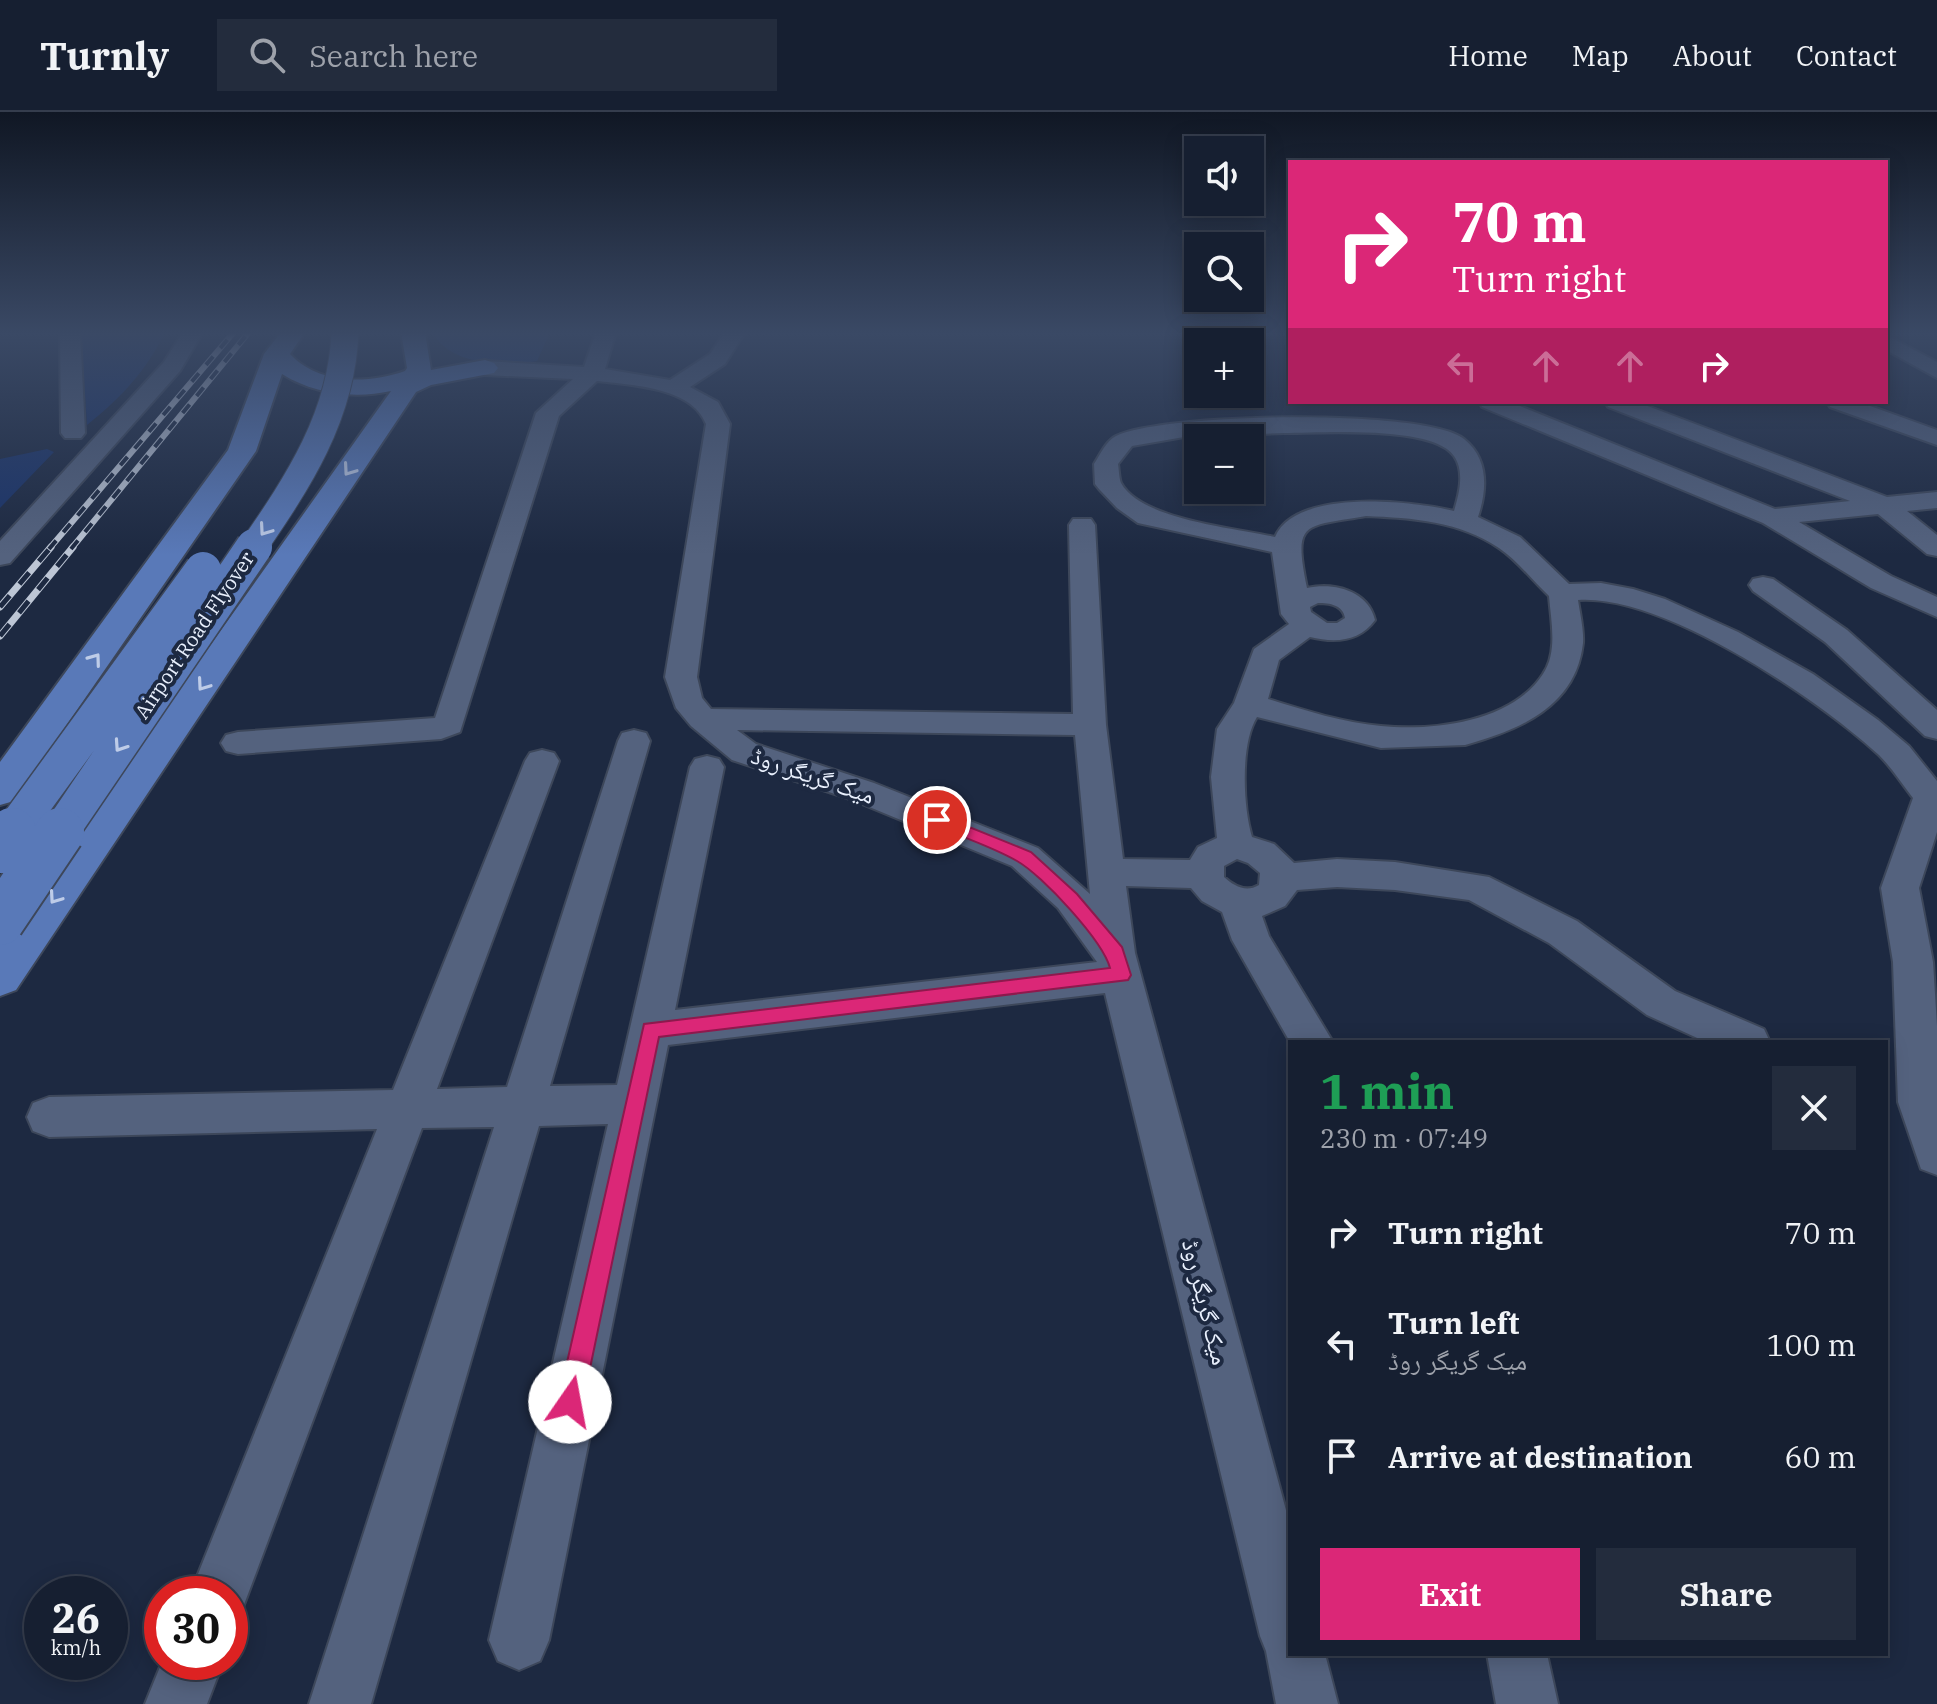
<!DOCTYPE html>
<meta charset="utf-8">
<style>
body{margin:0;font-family:"IBM Plex Serif","Noto Naskh Arabic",serif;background:#232c3d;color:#f1f3f6;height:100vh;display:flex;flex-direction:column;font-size:30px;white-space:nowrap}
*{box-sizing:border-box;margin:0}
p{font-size:26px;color:#9ea2ab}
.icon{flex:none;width:44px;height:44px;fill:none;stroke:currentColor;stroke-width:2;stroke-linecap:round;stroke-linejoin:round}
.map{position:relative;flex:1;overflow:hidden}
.side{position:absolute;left:1288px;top:928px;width:600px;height:616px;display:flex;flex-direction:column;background:#161f31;border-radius:0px;box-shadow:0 4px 20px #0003,0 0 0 2px #353d4d}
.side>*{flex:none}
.guide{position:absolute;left:1288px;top:48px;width:600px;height:244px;border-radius:0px;box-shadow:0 4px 20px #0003,0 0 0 2px #353d4d;background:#db2777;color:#fff;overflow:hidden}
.fabs{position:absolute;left:1184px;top:24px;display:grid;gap:16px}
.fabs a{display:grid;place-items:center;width:80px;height:80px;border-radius:0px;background:#161f31;box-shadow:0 4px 20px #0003,0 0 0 2px #353d4d;font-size:40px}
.speed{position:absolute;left:24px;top:1464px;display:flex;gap:16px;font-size:40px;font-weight:700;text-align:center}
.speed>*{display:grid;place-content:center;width:104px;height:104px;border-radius:50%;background:#161f31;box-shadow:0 4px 20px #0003,0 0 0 2px #353d4d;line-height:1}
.speed small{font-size:20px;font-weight:400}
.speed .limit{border:12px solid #d22;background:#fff;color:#111}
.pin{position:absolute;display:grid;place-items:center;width:68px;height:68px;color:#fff;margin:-34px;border:4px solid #fff;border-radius:50%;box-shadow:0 2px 8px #0007}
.me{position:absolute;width:88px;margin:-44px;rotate:12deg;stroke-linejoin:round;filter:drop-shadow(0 0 6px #0008)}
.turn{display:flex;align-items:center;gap:28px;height:168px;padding:0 32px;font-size:36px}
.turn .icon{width:104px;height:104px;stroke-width:2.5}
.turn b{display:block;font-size:56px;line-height:68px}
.lanes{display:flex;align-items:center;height:76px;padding:0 32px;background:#0003;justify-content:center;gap:40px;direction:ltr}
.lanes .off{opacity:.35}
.round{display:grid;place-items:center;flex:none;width:84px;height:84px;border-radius:0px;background:#232c3d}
.summary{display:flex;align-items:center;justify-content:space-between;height:136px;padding:0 32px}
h1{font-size:48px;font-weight:700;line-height:60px;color:#1e9e55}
.button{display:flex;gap:16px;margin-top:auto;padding:16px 32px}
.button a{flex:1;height:92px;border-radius:0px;background:#db2777;color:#fff;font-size:32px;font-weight:700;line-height:92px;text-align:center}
.button a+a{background:#232c3d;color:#f1f3f6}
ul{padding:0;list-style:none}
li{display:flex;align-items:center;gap:24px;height:112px;padding:0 32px}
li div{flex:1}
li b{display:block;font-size:30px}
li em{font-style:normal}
header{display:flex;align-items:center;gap:48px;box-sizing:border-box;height:112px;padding:0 40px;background:#161f31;border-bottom:2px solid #353d4d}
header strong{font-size:38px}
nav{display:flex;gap:44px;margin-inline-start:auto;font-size:28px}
.search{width:560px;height:72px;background:#232c3d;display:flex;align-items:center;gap:20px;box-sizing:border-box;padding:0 28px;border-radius:0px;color:#9ea2ab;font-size:30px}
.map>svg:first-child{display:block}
.green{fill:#1a3369}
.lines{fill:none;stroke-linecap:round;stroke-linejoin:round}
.minor-casing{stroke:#3d475a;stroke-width:4}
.major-casing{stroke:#3d475a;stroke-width:4}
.minor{fill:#54627e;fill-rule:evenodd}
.major{fill:#5979b8;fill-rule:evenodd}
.rail-far1-casing{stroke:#bdc6d5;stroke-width:6}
.rail-casing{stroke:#bdc6d5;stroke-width:7}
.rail-far1{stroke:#1d2941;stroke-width:4;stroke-dasharray:11;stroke-linecap:butt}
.rail{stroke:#1d2941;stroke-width:5;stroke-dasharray:15;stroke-linecap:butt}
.major-bridge-far2-casing{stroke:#3d475a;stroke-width:29;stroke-linecap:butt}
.major-bridge-far1-casing{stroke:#3d475a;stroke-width:39;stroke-linecap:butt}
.major-bridge-casing{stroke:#3d475a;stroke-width:52;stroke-linecap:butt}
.major-bridge-far2{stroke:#5979b8;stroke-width:27}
.major-bridge-far1{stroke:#5979b8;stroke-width:36}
.major-bridge{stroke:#5979b8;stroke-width:48}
.oneway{stroke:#becce8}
.route{fill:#db2777;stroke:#8e194d;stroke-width:2}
.labels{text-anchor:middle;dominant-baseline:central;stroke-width:8;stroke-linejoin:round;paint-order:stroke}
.far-street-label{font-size:20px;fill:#e9f0fd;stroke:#1d2941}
.street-label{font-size:24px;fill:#e9f0fd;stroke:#1d2941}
</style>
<header>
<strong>Turnly</strong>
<div class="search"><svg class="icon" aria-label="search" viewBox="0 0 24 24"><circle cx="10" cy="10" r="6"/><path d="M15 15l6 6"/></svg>Search here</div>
<nav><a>Home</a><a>Map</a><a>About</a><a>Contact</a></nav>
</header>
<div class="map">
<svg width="1937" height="1592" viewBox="0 0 1937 1592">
<rect width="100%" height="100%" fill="#1d2941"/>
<path class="green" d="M 81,220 L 165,220 C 147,258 120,287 87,313 Z
M 433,220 L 550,220 L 537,249 C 504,254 449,254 433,220 Z
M 47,337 L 54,340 L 0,396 L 0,347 Z"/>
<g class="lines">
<g class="minor-casing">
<path id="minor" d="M 60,220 L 80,220 L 85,321 L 81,326 L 65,326 L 61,321 Z
M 183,220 L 203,220 L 180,259 L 10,451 L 0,453 L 0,429 L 164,250 Z
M 596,220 L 616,220 L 605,257 L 670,268 L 710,242 L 725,220 L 745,220 L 725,252 L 690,275 L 718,290 L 730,312 L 697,565 L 702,586 L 711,597 L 1073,602 L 1069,413 L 1073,407 L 1091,407 L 1095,413 L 1106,613 L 1123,747 L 1190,748 L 1198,735 L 1217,726 L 1211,665 L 1217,617 L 1234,591 L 1254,537 L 1289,512 L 1281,502 L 1272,440 L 1138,411 L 1117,396 L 1099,377 L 1095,372 L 1094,352 C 1100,343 1106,329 1116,324 C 1162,301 1426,296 1464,327 C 1489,347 1487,378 1478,405 L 1520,425 L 1569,472 L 1601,471 L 1633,477 L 1665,487 L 1738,520 L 1813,562 L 1878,608 L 1909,634 L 1937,669 L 1937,720 L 1919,776 L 1933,850 L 1937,914 L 1937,1063 L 1921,1057 L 1898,990 L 1893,850 L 1881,776 L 1913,686 C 1902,672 1892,656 1879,643 C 1817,586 1663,482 1578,488 C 1580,502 1584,518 1583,531 C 1576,595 1519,618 1465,633 L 1381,636 L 1257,605 C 1240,632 1243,695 1252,725 L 1274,732 L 1294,751 L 1337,747 L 1395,750 L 1489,765 L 1577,809 L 1675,879 L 1764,917 L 1770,930 L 1706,930 L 1647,903 L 1549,831 L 1469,788 L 1395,778 L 1337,775 L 1297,778 L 1285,794 L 1262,804 L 1269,824 L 1333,930 L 1290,930 L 1232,828 L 1222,800 L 1202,789 L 1191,776 L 1126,774 L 1135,841 L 1290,1413 L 1290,1542 L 1325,1542 L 1338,1592 L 1276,1592 L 1266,1539 L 1260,1524 L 1105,881 L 668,933 L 549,1528 L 540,1549 L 519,1558 L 498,1549 L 489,1528 L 608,1012 L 539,1014 L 371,1592 L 309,1592 L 494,1015 L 422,1016 L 248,1482 L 240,1503 L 230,1507 L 230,1482 L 190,1482 L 377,1017 L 49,1025 L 33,1019 L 27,1005 L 33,991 L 49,985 L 393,978 L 525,649 L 530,641 L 542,638 L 554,641 L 559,649 L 437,977 L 507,975 L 618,629 L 622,621 L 634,618 L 646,621 L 650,629 L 550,974 L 617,973 L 690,655 L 695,647 L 707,644 L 719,647 L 724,655 L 675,898 L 1097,850 L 1058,796 L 1012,754 L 850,687 L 732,648 L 691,614 L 676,596 L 665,565 L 706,312 C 692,275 631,273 597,269 L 559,304 L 460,620 L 441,627 L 238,642 L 226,639 L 221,631 L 226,623 L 238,620 L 435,606 L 536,301 L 573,267 L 485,263 L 474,256 L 485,249 L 584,255 ZM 1284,321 C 1320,321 1433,313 1454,344 C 1465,360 1459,382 1454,399 C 1412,389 1296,376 1275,425 C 1236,416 1141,408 1121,371 C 1119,366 1119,358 1118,352 L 1132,334 L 1184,325 ZM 1366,404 C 1413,406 1459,409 1499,436 C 1517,448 1533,469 1549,484 C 1551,509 1558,540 1543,562 C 1512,610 1434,619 1381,614 C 1343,611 1304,598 1268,587 L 1279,548 L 1310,525 C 1335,531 1359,530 1375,508 C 1368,478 1333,470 1307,476 C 1293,408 1303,415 1366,404 ZM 1318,491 C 1330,491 1343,493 1345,506 L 1337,511 L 1327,511 L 1311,500 L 1310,495 ZM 737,618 L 1075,623 L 1090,782 L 1038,736 L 874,671 L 756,632 ZM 1237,747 L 1248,751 L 1260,761 L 1259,773 C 1246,781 1234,774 1224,765 L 1224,754 Z
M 1886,223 L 1937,250 L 1937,266 L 1886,238 Z
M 1479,290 L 1510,290 L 1775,397 L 1850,389 L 1608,295 L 1605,290 L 1637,290 L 1887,385 L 1937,380 L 1937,396 L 1907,399 L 1937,423 L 1937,444 L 1927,442 L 1878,402 L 1799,410 L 1891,464 L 1937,485 L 1937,505 L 1871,476 L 1763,411 L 1482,295 Z
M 1827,290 L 1859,290 L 1937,318 L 1937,333 L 1830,295 Z
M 1763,465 L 1773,467 L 1847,518 L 1937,598 L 1937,627 L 1925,624 L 1825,530 L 1753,479 L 1749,473 L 1753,467 Z
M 1487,1542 L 1547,1542 L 1558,1592 L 1496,1592 Z
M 162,1550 L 223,1550 L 207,1592 L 145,1592 Z"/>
</g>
<g class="major-casing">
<path id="major" d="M 281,220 L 305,220 L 290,242 C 319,273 368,272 405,259 L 407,256 L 401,220 L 425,220 L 431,258 L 485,248 L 494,251 L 498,256 L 494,261 L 431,273 L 416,280 L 16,878 L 0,884 L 0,829 L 391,279 C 354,287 314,282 282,262 L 256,339 L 14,689 L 0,693 L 0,650 L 228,338 L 264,242 Z"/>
</g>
<use href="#minor" class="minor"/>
<use href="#major" class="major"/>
<g class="rail-far1-casing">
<path id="rail-far1" d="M 49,437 L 234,220
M 71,437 L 249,220"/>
</g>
<g class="rail-casing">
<path id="rail" d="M 0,495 L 51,435
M 0,524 L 73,435"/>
</g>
<use href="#rail-far1" class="rail-far1"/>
<use href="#rail" class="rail"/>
<g class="major-bridge-far2-casing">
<path id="major-bridge-far2" d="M 252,437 C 298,370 342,304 345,220"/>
</g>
<g class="major-bridge-far1-casing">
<path id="major-bridge-far1" d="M 11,722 L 203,458
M 59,722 L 254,435"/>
</g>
<g class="major-bridge-casing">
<path id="major-bridge" d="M 0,737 L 12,720
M 0,809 L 60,720"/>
</g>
<use href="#major-bridge-far2" class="major-bridge-far2"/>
<use href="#major-bridge-far1" class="major-bridge-far1"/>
<use href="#major-bridge" class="major-bridge"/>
</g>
<defs><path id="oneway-chevron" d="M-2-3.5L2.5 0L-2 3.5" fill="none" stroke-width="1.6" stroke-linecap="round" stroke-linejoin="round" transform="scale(2)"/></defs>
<g class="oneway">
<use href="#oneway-chevron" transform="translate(349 358) rotate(125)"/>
<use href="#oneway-chevron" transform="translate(265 418) rotate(125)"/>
<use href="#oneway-chevron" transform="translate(95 547) rotate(-54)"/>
<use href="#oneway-chevron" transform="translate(203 573) rotate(125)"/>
<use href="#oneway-chevron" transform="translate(120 634) rotate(124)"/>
<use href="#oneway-chevron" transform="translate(55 786) rotate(125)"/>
</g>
<linearGradient id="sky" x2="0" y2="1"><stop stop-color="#101724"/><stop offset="0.5" stop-color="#3a4965"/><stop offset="1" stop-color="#3a4965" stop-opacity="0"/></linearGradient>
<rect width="1937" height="443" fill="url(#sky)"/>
<path class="route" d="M 937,702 L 1031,740 L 1077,782 L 1122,835 L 1131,863 L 1128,868 L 659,925 L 583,1290 L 579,1299 L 570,1302 L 561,1299 L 558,1290 L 644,912 L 1110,856 C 1103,829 1042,763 1017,749 C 991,734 959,724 931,712 L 929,708 Z"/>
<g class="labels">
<g class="far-street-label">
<text transform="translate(194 523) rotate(-56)">Airport Road Flyover</text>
</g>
<g class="street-label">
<text transform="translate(813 663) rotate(19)">میک گریگر روڈ</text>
<text transform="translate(1206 1190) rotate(76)">میک گریگر روڈ</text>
</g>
</g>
</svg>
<div class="fabs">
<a><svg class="icon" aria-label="sound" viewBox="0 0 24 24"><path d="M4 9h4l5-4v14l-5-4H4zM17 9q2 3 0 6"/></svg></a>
<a><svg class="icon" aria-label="search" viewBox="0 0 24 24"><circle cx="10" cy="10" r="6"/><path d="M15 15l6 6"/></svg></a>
<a>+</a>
<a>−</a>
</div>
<div class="speed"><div>26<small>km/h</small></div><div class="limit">30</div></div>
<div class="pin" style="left:937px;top:708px;background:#d93025"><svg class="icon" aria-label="arrive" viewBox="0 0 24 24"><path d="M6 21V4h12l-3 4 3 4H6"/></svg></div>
<svg class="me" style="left:570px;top:1290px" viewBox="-20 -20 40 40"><circle r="19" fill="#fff"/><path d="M0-13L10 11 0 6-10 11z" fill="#db2777"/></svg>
<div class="guide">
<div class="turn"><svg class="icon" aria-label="right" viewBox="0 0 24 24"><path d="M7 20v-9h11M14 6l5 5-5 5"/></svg><div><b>70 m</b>Turn right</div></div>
<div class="lanes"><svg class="icon off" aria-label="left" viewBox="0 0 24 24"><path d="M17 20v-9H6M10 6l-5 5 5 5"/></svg><svg class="icon off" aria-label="ahead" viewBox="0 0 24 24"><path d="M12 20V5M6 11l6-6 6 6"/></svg><svg class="icon off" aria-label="ahead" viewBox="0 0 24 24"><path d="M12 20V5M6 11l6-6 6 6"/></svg><svg class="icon" aria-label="right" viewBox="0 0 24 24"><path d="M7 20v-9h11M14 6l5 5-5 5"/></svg></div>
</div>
<section class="side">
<div class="summary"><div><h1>1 min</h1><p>230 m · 07:49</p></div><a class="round"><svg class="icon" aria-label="close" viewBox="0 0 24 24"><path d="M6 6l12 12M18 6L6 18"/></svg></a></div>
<ul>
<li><svg class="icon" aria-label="right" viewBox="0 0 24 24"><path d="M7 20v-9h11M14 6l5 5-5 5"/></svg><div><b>Turn right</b></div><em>70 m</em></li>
<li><svg class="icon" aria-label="left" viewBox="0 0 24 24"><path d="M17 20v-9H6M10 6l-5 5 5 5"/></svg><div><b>Turn left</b><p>میک گریگر روڈ</p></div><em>100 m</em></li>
<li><svg class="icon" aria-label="arrive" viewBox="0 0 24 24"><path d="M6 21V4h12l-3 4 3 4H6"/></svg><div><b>Arrive at destination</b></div><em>60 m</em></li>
</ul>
<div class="button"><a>Exit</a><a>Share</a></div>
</section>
</div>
